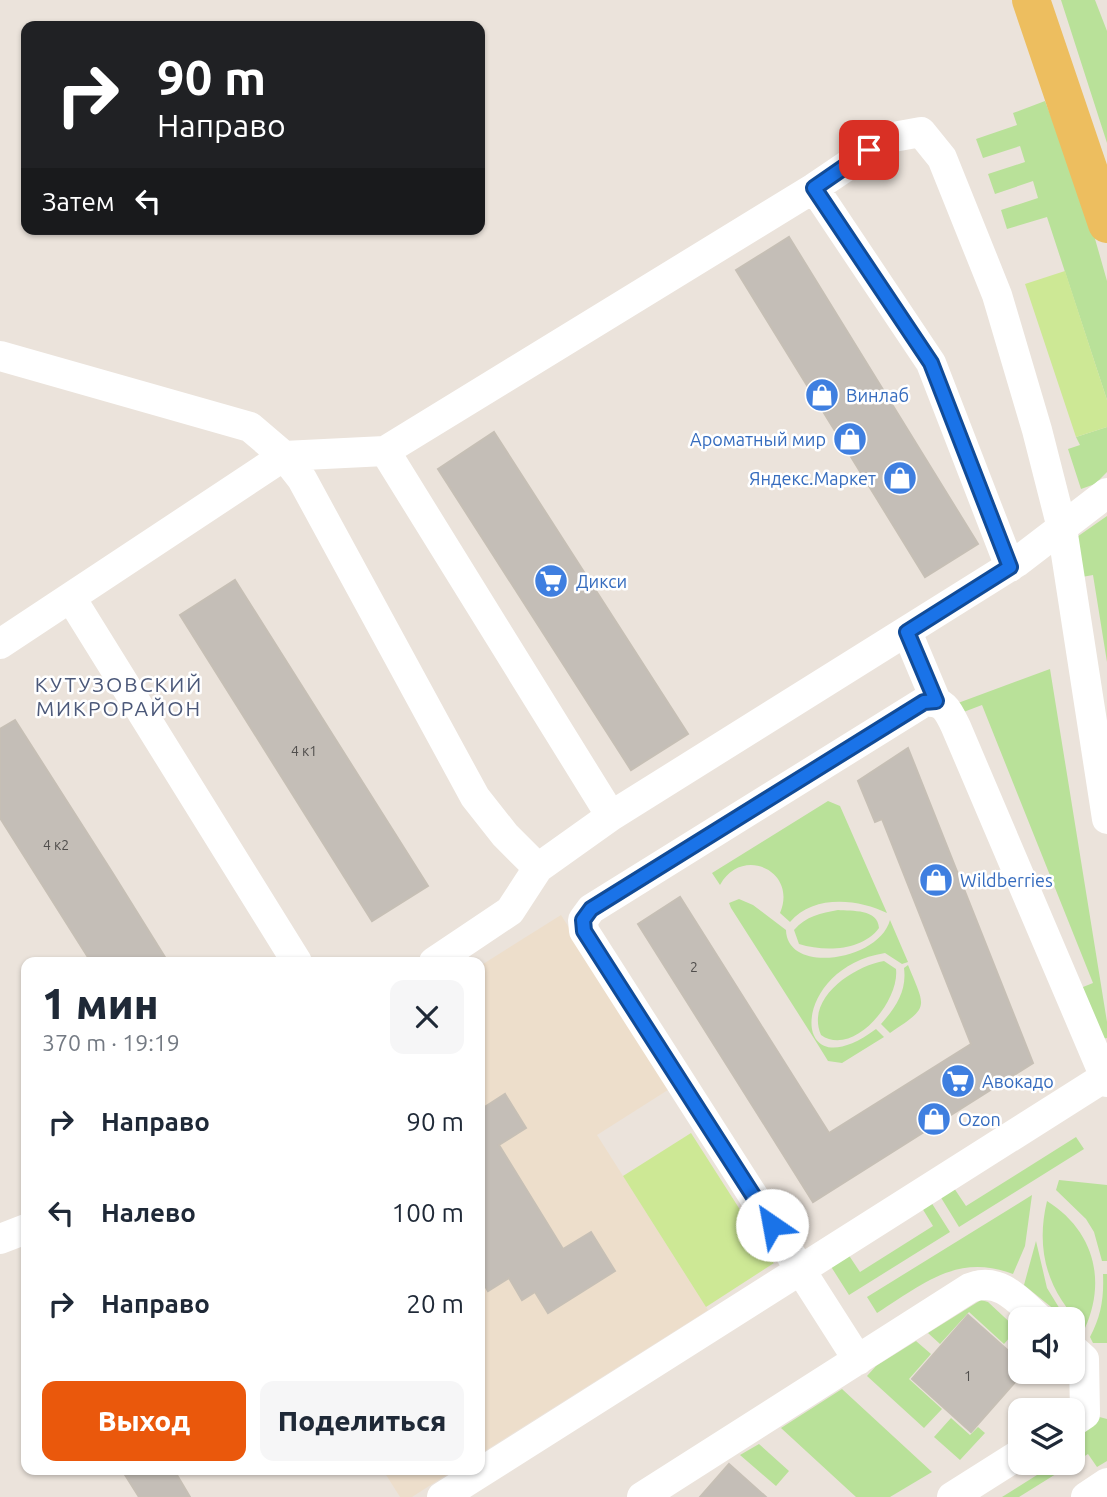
<!DOCTYPE html>
<html lang="ru">
<meta charset="utf-8">
<style>
body{margin:0;font-family:Ubuntu,sans-serif;background:#f6f6f7;color:#1f2937;height:100vh;display:flex;flex-direction:column;font-size:26px;white-space:nowrap}
*{box-sizing:border-box;margin:0}
p{font-size:23px;color:#747a83}
.icon{flex:none;width:38px;height:38px;fill:none;stroke:currentColor;stroke-width:2;stroke-linecap:round;stroke-linejoin:round}
.map{position:relative;flex:1;overflow:hidden}
.panel{position:absolute;left:21px;top:957px;width:464px;height:518px;display:flex;flex-direction:column;background:#fff;border-radius:14px;box-shadow:0 2px 5px #0004}
.panel>*{flex:none}
.banner{position:absolute;left:21px;top:21px;width:464px;height:214px;border-radius:14px;box-shadow:0 2px 5px #0004;background:#202124;color:#fff;overflow:hidden}
.buttons{position:absolute;left:1008px;top:1307px;display:grid;gap:14px}
.buttons a{display:grid;place-items:center;width:77px;height:77px;border-radius:14px;background:#fff;box-shadow:0 2px 5px #0004;font-size:35px}
.pin{position:absolute;display:grid;place-items:center;width:60px;height:60px;color:#fff;margin:-30px;border-radius:14px;box-shadow:0 4px 10px #0006}
.me{position:absolute;width:77px;margin:-38px;rotate:327deg;stroke-linejoin:round;filter:drop-shadow(0 0 5px #0008)}
.turn{display:flex;align-items:center;gap:24px;height:147px;padding:0 21px;font-size:32px}
.turn .icon{width:91px;height:91px;stroke-width:2.5}
.turn b{display:block;font-size:49px;line-height:60px}
.then{display:flex;align-items:center;height:66px;padding:0 21px;background:#0003;gap:14px;font-size:26px}
.round{display:grid;place-items:center;flex:none;width:74px;height:74px;border-radius:14px;background:#f6f6f7}
.overview{display:flex;align-items:center;justify-content:space-between;height:119px;padding:0 21px}
h1{font-size:42px;font-weight:800;line-height:52px}
.button{display:flex;gap:14px;margin-top:auto;padding:14px 21px}
.button a{flex:1;height:80px;border-radius:14px;background:#ea580c;color:#fff;font-size:28px;font-weight:800;line-height:80px;text-align:center}
.button a+a{background:#f6f6f7;color:#1f2937}
ul{padding:0;list-style:none}
li{display:flex;align-items:center;gap:21px;height:91px;padding:0 21px}
li div{flex:1}
li b{display:block;font-size:26px}
li em{font-style:normal}
.map>svg:first-child{display:block}
.education{fill:#eddecb}
.green{fill:#b9e199}
.pitch{fill:#cde895}
.building{fill:#c4beb7;stroke:#c6bfb5;stroke-width:2}
.lines{fill:none;stroke-linecap:round;stroke-linejoin:round}
.minor{stroke:#fff;stroke-width:30}
.major{stroke:#edbe5f;stroke-width:38}
.route-casing{stroke:#114b97;stroke-width:18}
.route{stroke:#1a73e8;stroke-width:12}
.labels{text-anchor:middle;dominant-baseline:central;stroke-width:5;stroke-linejoin:round;paint-order:stroke}
.number-label{font-size:14px;fill:#504e4c}
.shop-label{font-size:18px;fill:#366cbe;stroke:#fff;text-anchor:start}
.quarter-label{font-size:21px;letter-spacing:2px;fill:#4b5879;stroke:#fff}
</style>
<div class="map">
<svg width="1107" height="1497" viewBox="0 0 1107 1497">
<rect width="100%" height="100%" fill="#ebe3db"/>
<path class="education" d="M 561,915 L 671,1088 L 597,1135 L 708,1310 L 480,1454 L 480,966 Z
M 383,1470 L 454,1470 L 412,1497 L 400,1497 Z"/>
<path class="green" d="M 1061,0 L 1095,0 L 1107,31 L 1107,143 Z
M 1045,101 L 1086,207 L 1107,281 L 1107,400 L 1047,217 L 1007,229 L 1001,210 L 1038,198 L 1033,181 L 995,194 L 988,174 L 1025,162 L 1020,146 L 983,158 L 976,139 L 1017,125 L 1013,113 Z
M 1107,427 L 1107,472 L 1095,484 L 1081,489 L 1068,449 L 1080,445 L 1076,437 Z
M 1107,516 L 1107,662 L 1093,575 L 1082,577 L 1074,539 Z
M 1050,669 L 1107,1022 L 1107,1038 L 1102,1039 L 1078,989 L 1093,983 L 982,705 L 961,713 L 958,703 Z
M 828,801 L 840,806 L 887,913 C 859,899 813,894 790,922 L 780,913 C 798,871 742,845 720,885 L 712,873 Z
M 739,899 L 753,905 L 786,930 C 787,975 879,961 890,920 L 908,962 L 902,964 L 885,953 C 788,968 789,1094 876,1029 L 884,1037 L 842,1063 L 828,1061 L 815,1040 L 731,908 L 729,903 Z
M 838,910 C 852,911 878,909 879,928 C 862,951 825,952 799,944 L 794,930 C 806,916 821,913 838,910 Z
M 884,961 L 896,969 C 900,1001 853,1058 821,1035 C 805,998 854,966 884,961 Z
M 908,965 C 926,1009 930,1006 890,1033 L 881,1024 C 896,1007 907,991 904,968 Z
M 1076,1137 L 1084,1149 L 959,1227 L 940,1196 L 954,1188 L 966,1206 Z
M 1059,1180 L 1107,1185 L 1107,1261 L 1102,1261 L 1094,1232 L 1086,1219 L 1056,1190 Z
M 1032,1195 L 1025,1246 L 1013,1274 C 957,1253 923,1284 877,1313 L 867,1297 Z
M 1047,1201 C 1093,1230 1107,1279 1085,1328 C 1048,1293 1035,1251 1047,1201 Z
M 931,1202 L 950,1232 L 849,1295 L 830,1265 L 848,1254 L 860,1272 L 933,1226 L 922,1208 Z
M 1036,1241 L 1047,1288 L 1066,1319 L 1024,1285 Z
M 1103,1274 L 1107,1274 L 1107,1343 L 1093,1343 L 1090,1337 C 1101,1316 1104,1299 1103,1274 Z
M 981,1300 L 988,1302 L 1017,1329 L 1004,1344 L 969,1312 L 940,1344 L 928,1333 Z
M 916,1341 L 931,1354 L 909,1379 L 942,1409 L 924,1428 L 867,1376 L 876,1366 Z
M 842,1389 L 932,1472 L 890,1497 L 856,1497 L 781,1428 Z
M 1092,1415 L 1107,1419 L 1107,1461 L 1097,1467 L 1088,1454 L 1019,1497 L 1002,1497 L 1056,1463 L 1073,1463 L 1073,1453 L 1080,1448 L 1073,1435 Z
M 951,1418 L 970,1435 L 978,1427 L 985,1433 L 960,1460 L 934,1437 Z
M 759,1444 L 789,1471 L 776,1486 L 740,1455 Z"/>
<path class="pitch" d="M 1065,271 L 1107,400 L 1107,427 L 1076,437 L 1025,284 Z
M 691,1133 L 774,1263 L 706,1307 L 623,1176 Z"/>
<path class="building" d="M 789,237 L 978,544 L 925,577 L 736,270 Z
M 494,432 L 688,734 L 631,770 L 438,469 Z
M 235,580 L 428,886 L 372,921 L 180,615 Z
M 15,720 L 112,872 L 168,962 L 91,962 L 0,818 L 0,729 Z
M 908,748 L 1033,1063 L 813,1202 L 638,924 L 680,897 L 829,1133 L 971,1044 L 882,819 L 875,822 L 858,781 Z
M 505,1094 L 526,1128 L 499,1145 L 563,1249 L 591,1232 L 615,1271 L 548,1313 L 535,1292 L 522,1300 L 509,1278 L 488,1291 L 480,1277 L 480,1110 Z
M 968,1315 L 1020,1361 L 1020,1372 L 1024,1372 L 971,1432 L 912,1379 Z
M 729,1464 L 766,1497 L 700,1497 Z
M 122,1470 L 174,1470 L 190,1497 L 139,1497 Z"/>
<g class="lines">
<path class="minor" d="M 814,188 L 931,363 L 1010,567
M 0,356 L 250,427 L 284,456 L 385,451 L 814,188 L 888,138 L 921,132 L 942,158 L 997,295 L 1037,430 L 1062,528 L 1107,819
M 385,451 L 611,816
M 71,598 L 297,962
M 907,632 L 936,701
M 0,644 L 284,456 L 302,479 L 475,797 L 505,835 L 538,868 L 611,816 L 1017,562 L 1107,493
M 434,962 L 510,911 L 538,868
M 0,1239 L 26,1229
M 1073,1349 L 1084,1359 L 1085,1414 L 1073,1422
M 858,1360 L 584,931 L 583,920 L 591,909 L 924,702 C 944,700 948,710 956,727 L 1105,1077
M 442,1497 L 1105,1077 L 1107,1082
M 642,1497 L 970,1288 C 1000,1276 1019,1301 1040,1320
M 952,1497 L 1020,1454
M 1086,1497 L 1107,1483"/>
<path class="major" d="M 1031,0 L 1107,224"/>
</g>
<g class="lines">
<g class="route-casing">
<path id="route" d="M 772,1225 L 584,931 L 583,920 L 591,909 L 924,702 L 936,701 L 907,632 L 1010,567 L 931,363 L 814,188 L 869,150"/>
</g>
<use href="#route" class="route"/>
</g>
<defs>
<g id="shop-disc" transform="scale(1.75)"><circle r="9.5" fill="#3f7fe0" stroke="#fff"/><path d="M-5-2.5h2.3a2.7 3.5 0 0 1 5.4 0H5L5.5 6h-11ZM-1.5-2.5h3a1.5 2.3 0 0 0-3 0Z" fill="#fff"/></g>
<g id="supermarket-disc" transform="scale(1.75)"><circle r="9.5" fill="#3f7fe0" stroke="#fff"/><path d="M-6-5.5h2.5l.6 2H6L4.5 2H-2.5L-4.4-4H-6ZM-1.5 3.2a1.3 1.3 0 1 0 .1 0ZM3 3.2a1.3 1.3 0 1 0 .1 0Z" fill="#fff"/></g>
</defs>
<g fill-rule="evenodd">
<use href="#shop-disc" x="822" y="395"/>
<use href="#shop-disc" x="850" y="439"/>
<use href="#shop-disc" x="900" y="478"/>
<use href="#supermarket-disc" x="551" y="581"/>
<use href="#shop-disc" x="936" y="880"/>
<use href="#supermarket-disc" x="958" y="1081"/>
<use href="#shop-disc" x="934" y="1119"/>
</g>
<g class="labels">
<g class="number-label">
<text x="304" y="751">4 к1</text>
<text x="56" y="845">4 к2</text>
<text x="694" y="967">2</text>
<text x="968" y="1376">1</text>
</g>
<g class="shop-label">
<text x="846" y="395">Винлаб</text>
<text x="826" y="439" text-anchor="end">Ароматный мир</text>
<text x="876" y="478" text-anchor="end">Яндекс.Маркет</text>
<text x="576" y="581">Дикси</text>
<text x="960" y="880">Wildberries</text>
<text x="982" y="1081">Авокадо</text>
<text x="958" y="1119">Ozon</text>
</g>
<g class="quarter-label">
<text x="119" y="684">КУТУЗОВСКИЙ<tspan x="119" dy="24">МИКРОРАЙОН</tspan></text>
</g>
</g>
</svg>
<div class="buttons">
<a><svg class="icon" aria-label="sound" viewBox="0 0 24 24"><path d="M4 9h4l5-4v14l-5-4H4zM17 9q2 3 0 6"/></svg></a>
<a><svg class="icon" aria-label="layers" viewBox="0 0 24 24"><path d="M12 4l9 5-9 5-9-5zM3 14l9 5 9-5"/></svg></a>
</div>
<div class="pin" style="left:869px;top:150px;background:#d93025"><svg class="icon" aria-label="arrive" viewBox="0 0 24 24"><path d="M6 21V4h12l-3 4 3 4H6"/></svg></div>
<svg class="me" style="left:772px;top:1225px" viewBox="-20 -20 40 40"><circle r="19" fill="#fff"/><path d="M0-13L10 11 0 6-10 11z" fill="#1a73e8"/></svg>
<div class="banner">
<div class="turn"><svg class="icon" aria-label="right" viewBox="0 0 24 24"><path d="M7 20v-9h11M14 6l5 5-5 5"/></svg><div><b>90 m</b>Направо</div></div>
<div class="then">Затем<svg class="icon" aria-label="left" viewBox="0 0 24 24"><path d="M17 20v-9H6M10 6l-5 5 5 5"/></svg></div>
</div>
<section class="panel">
<div class="overview"><div><h1>1 мин</h1><p>370 m · 19:19</p></div><a class="round"><svg class="icon" aria-label="close" viewBox="0 0 24 24"><path d="M6 6l12 12M18 6L6 18"/></svg></a></div>
<ul>
<li><svg class="icon" aria-label="right" viewBox="0 0 24 24"><path d="M7 20v-9h11M14 6l5 5-5 5"/></svg><div><b>Направо</b></div><em>90 m</em></li>
<li><svg class="icon" aria-label="left" viewBox="0 0 24 24"><path d="M17 20v-9H6M10 6l-5 5 5 5"/></svg><div><b>Налево</b></div><em>100 m</em></li>
<li><svg class="icon" aria-label="right" viewBox="0 0 24 24"><path d="M7 20v-9h11M14 6l5 5-5 5"/></svg><div><b>Направо</b></div><em>20 m</em></li>
</ul>
<div class="button"><a>Выход</a><a>Поделиться</a></div>
</section>
</div>
